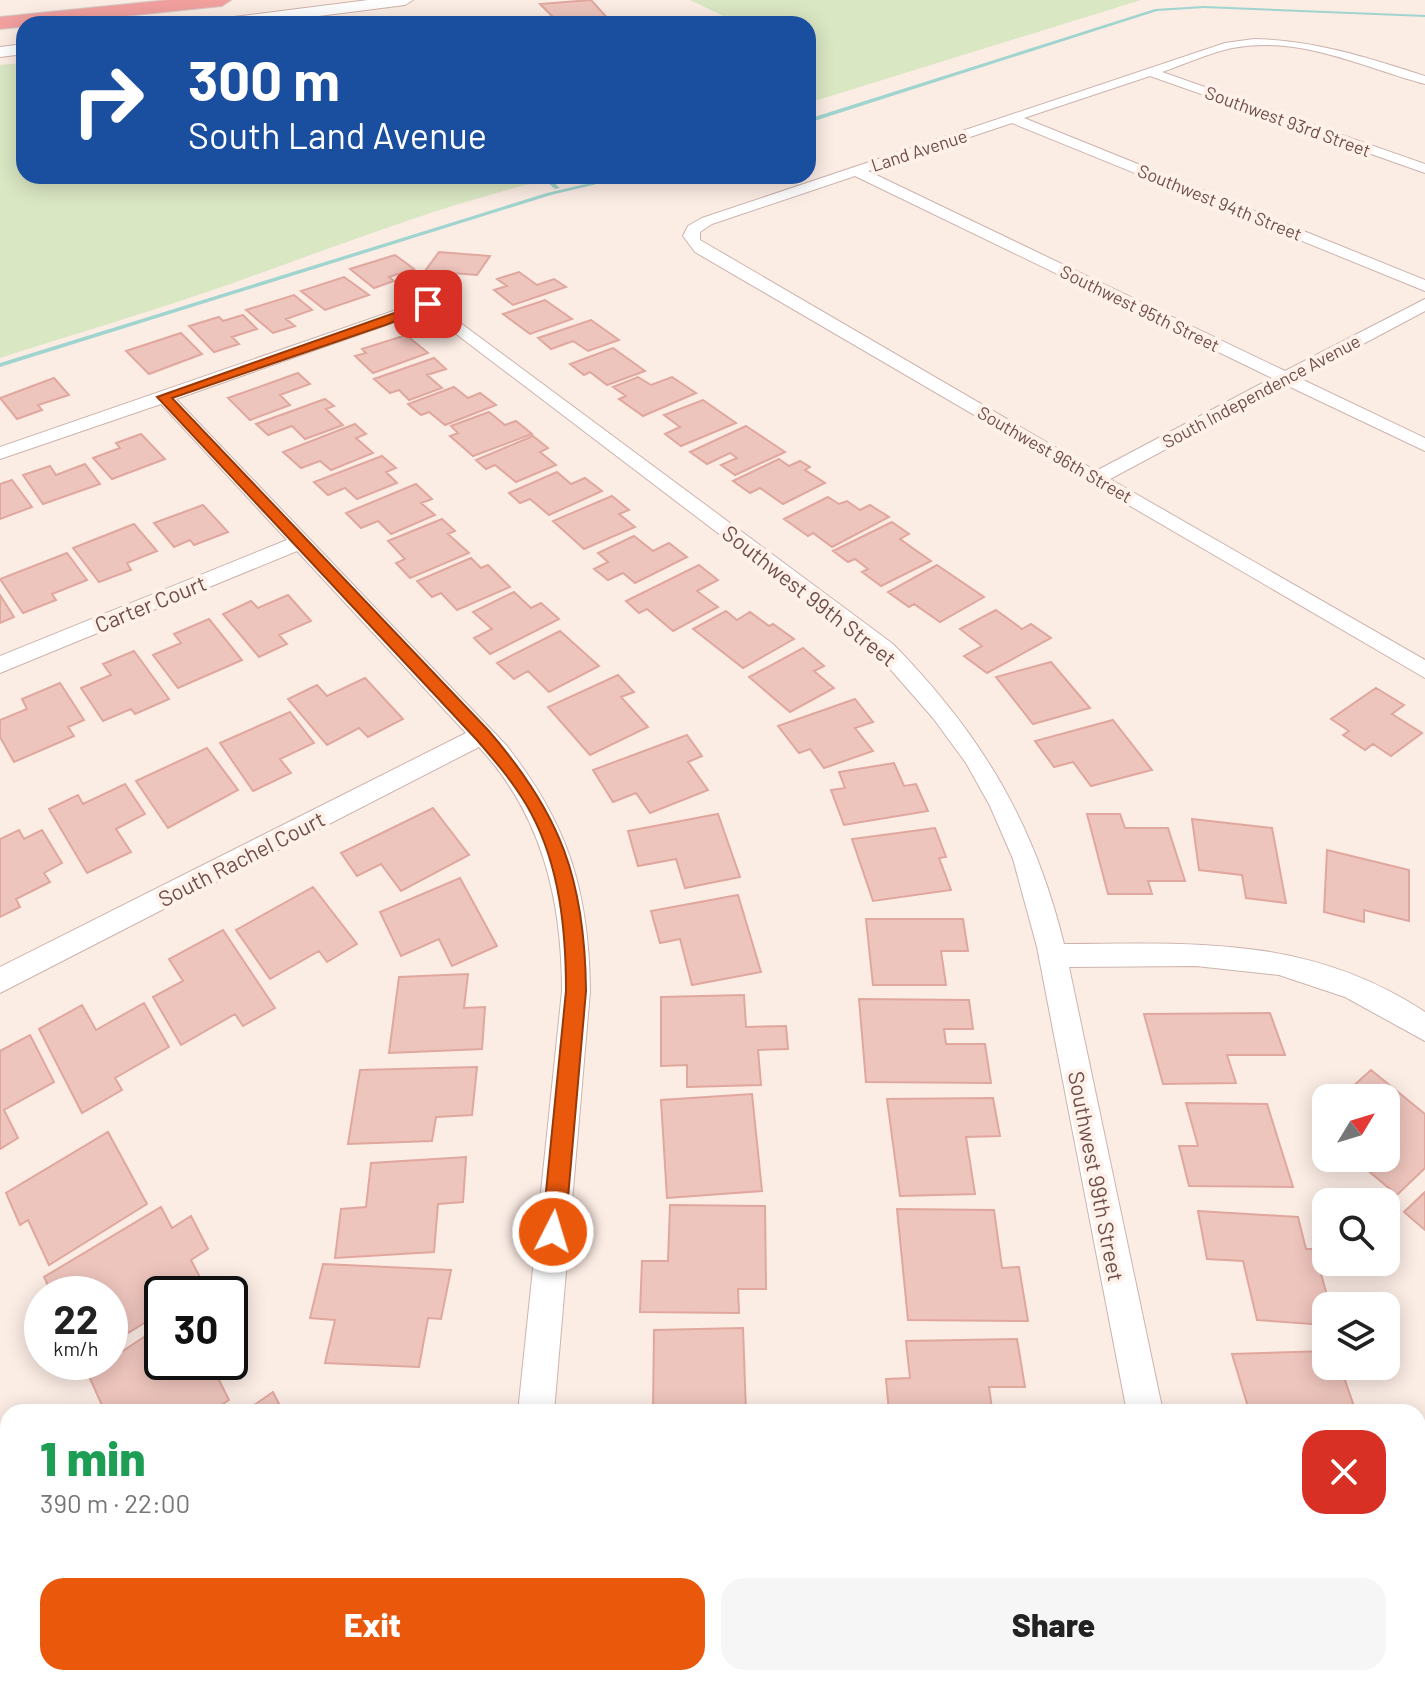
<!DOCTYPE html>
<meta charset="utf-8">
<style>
body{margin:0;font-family:Barlow,sans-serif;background:#f6f6f6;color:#222;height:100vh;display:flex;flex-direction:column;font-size:30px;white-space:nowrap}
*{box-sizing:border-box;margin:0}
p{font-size:26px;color:#767676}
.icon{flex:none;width:44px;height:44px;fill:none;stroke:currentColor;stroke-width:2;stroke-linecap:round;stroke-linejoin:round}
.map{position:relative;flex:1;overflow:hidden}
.side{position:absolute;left:0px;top:1404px;width:1426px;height:282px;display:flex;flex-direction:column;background:#fff;border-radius:24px 24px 0 0;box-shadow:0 4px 20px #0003}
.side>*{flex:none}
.banner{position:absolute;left:16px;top:16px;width:800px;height:168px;border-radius:24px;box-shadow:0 4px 20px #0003;background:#1a4fa0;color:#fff;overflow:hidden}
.needle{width:52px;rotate:52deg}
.buttons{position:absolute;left:1312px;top:1084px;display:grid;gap:16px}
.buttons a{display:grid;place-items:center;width:88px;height:88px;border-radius:16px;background:#fff;box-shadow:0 4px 20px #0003;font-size:40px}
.speed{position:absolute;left:24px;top:1276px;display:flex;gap:16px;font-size:40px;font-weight:700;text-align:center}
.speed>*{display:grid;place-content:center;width:104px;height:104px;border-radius:50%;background:#fff;box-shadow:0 4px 20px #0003;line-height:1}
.speed small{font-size:20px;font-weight:400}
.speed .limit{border:4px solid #111;border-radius:12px;background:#fff;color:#111}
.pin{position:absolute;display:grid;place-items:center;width:68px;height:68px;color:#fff;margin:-34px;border-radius:16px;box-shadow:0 4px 12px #0006}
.me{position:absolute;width:88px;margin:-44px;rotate:5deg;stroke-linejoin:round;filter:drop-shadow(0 0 6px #0008)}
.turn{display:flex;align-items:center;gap:28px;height:168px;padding:0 40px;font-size:36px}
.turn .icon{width:104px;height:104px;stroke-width:2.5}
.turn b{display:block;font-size:56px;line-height:68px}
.round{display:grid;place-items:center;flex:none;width:84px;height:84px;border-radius:24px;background:#f6f6f6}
.headline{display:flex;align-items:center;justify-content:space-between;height:136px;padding:0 40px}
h1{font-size:48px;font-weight:800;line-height:60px;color:#1e9e55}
.primary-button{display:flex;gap:16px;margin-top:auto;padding:16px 40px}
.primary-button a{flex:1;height:92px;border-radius:24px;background:#ea580c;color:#fff;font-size:32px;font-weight:800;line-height:92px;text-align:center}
.primary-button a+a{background:#f6f6f6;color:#222}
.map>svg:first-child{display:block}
.green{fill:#dae7c3}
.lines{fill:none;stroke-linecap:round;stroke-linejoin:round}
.stream{fill:#a0d4cf;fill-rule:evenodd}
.building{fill:#eec5bd;stroke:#e0a79e;stroke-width:2}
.minor-casing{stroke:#cdb4ae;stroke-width:2}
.secondary-casing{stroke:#d0b3ab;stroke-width:2}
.motorway-casing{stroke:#d4cac9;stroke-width:2}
.minor{fill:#fff;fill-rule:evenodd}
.secondary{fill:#fff;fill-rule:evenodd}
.motorway{fill:#f1a09e;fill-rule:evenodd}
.route{fill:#ea580c;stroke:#983908;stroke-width:2}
.labels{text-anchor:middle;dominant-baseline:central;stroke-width:8;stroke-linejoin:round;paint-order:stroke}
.far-street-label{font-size:18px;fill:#714f4b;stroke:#fef1e9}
.street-label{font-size:22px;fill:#714f4b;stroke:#fef1e9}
</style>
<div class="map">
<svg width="1425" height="1685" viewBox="0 0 1425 1685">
<rect width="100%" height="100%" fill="#fbece4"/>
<path class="green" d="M 690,0 L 1141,0 L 808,103 L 808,24 L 732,24 L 738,23 Z
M 24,63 L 24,176 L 564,176 C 440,203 324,252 204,293 C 137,316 68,336 0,358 L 0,65 Z"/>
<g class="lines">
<path class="stream" d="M 1204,6 L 1425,15 L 1425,17 L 1204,8 L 1157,11 L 808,123 L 808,119 L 1155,9 Z
M 540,176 L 546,176 L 560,188 L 555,189 Z
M 620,176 L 630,176 L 551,195 L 0,367 L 0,363 L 547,193 Z"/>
</g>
<path class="building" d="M 591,0 L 610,21 L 560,24 L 540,4 Z
M 439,252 L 490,256 L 477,275 L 425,271 Z
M 395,255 L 414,269 L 389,277 L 394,281 L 374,288 L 350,269 Z
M 519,272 L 537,285 L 554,279 L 566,287 L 513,305 L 494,290 L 507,286 L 497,279 Z
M 344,277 L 369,295 L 325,310 L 301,291 Z
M 294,295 L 312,310 L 286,319 L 295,326 L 273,333 L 246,310 Z
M 545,300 L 572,319 L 530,334 L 503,314 Z
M 243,315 L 257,329 L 232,337 L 239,344 L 214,352 L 189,326 L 219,317 L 223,321 Z
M 591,320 L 619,340 L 588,351 L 573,341 L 551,349 L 538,338 Z
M 181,333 L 202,354 L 149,374 L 126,351 Z
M 406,335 L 428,353 L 373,373 L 355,356 L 366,353 L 362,349 Z
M 613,348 L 645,371 L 607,385 L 590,372 L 584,375 L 570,364 Z
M 434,358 L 446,369 L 427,375 L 442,388 L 409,400 L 399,390 L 390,393 L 374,379 Z
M 298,373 L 310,384 L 280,395 L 290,405 L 250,420 L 228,398 Z
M 638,377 L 651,385 L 672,377 L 696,393 L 643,416 L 619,399 L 626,396 L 613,387 Z
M 54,378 L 69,395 L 38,405 L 42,410 L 17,419 L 0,398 Z
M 454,387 L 468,398 L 480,393 L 496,405 L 445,425 L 429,412 L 421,415 L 408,404 Z
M 325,399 L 334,406 L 326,409 L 343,425 L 305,439 L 292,426 L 268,435 L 256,424 Z
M 703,400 L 736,423 L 681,446 L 665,434 L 680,427 L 664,415 Z
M 489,412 L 505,425 L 516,421 L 532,434 L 473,456 L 450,436 L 458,433 L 451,426 Z
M 355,424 L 366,434 L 356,438 L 373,453 L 331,470 L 320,461 L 301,468 L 283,452 Z
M 746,426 L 785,452 L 735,475 L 721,465 L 737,458 L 730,453 L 707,464 L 690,452 Z
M 141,434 L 165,459 L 112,479 L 93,458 L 120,448 L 116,443 Z
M 533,436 L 548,448 L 540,452 L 556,465 L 516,482 L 495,465 L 486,469 L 476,460 Z
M 382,456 L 396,468 L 386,472 L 397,483 L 357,499 L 345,488 L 328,495 L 314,482 Z
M 779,459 L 789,466 L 800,461 L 810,467 L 805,470 L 825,483 L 783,504 L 760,488 L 750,493 L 733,481 Z
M 85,464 L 100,484 L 43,504 L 23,475 L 50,466 L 56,475 Z
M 557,472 L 571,484 L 585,478 L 602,491 L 549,515 L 530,499 L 520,503 L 509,493 Z
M 12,480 L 32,507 L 0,519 L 0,484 Z
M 416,484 L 432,499 L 421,503 L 435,515 L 391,534 L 378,521 L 361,528 L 346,513 Z
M 612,496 L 629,510 L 619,514 L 635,527 L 584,549 L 553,521 Z
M 828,497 L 839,504 L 847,501 L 860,510 L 870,505 L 889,517 L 832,547 L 813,533 L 808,536 L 784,519 Z
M 203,505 L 228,532 L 194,545 L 190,540 L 174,547 L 154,523 Z
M 442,519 L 455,531 L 448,534 L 469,553 L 410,578 L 396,563 L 405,559 L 388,541 Z
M 892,522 L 909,534 L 900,539 L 931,561 L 881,586 L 862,572 L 868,569 L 855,559 L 848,562 L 833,551 Z
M 134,524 L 157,551 L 127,563 L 131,570 L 99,582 L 73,548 Z
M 634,536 L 653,551 L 669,543 L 687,557 L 635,583 L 623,573 L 608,580 L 594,569 L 608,562 L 598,553 Z
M 67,553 L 87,580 L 52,594 L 56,600 L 23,613 L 0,579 Z
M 471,558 L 481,568 L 488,565 L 510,587 L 457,610 L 441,593 L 432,597 L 417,581 Z
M 699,565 L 718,580 L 697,591 L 718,607 L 673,631 L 647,609 L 639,613 L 626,601 Z
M 937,565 L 984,597 L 940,622 L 914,604 L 909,607 L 888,592 Z
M 514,592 L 531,608 L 541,603 L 559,619 L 490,654 L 474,638 L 492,629 L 473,612 Z
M 0,595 L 14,617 L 0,623 Z
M 288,595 L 311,621 L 279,635 L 287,644 L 259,657 L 223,614 L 251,601 L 258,608 Z
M 996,610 L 1022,629 L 1031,624 L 1051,638 L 987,673 L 964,656 L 982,646 L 960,629 Z
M 726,611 L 737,620 L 750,612 L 769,626 L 773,624 L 794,639 L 743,668 L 693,629 Z
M 209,619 L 242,660 L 178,688 L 153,655 L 181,643 L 174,634 Z
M 560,631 L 599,666 L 549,692 L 528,671 L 514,679 L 497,663 Z
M 803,648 L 824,666 L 814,671 L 834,688 L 790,712 L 749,677 Z
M 134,651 L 169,699 L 135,714 L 131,709 L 103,721 L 81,688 L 111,675 L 103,664 Z
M 1051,662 L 1090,708 L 1033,724 L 996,677 Z
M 618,675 L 634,692 L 621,697 L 648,727 L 590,755 L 548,707 Z
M 365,678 L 403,719 L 368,737 L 359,728 L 327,745 L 288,699 L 317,685 L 327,696 Z
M 60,683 L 84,720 L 68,727 L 74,736 L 14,762 L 0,737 L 0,720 L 27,709 L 22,699 Z
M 1376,688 L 1404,705 L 1392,714 L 1422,733 L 1391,756 L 1373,744 L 1365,750 L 1343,735 L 1349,731 L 1331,719 Z
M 855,699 L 873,722 L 855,728 L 873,751 L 824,768 L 810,749 L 799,753 L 778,726 Z
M 290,712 L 314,743 L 280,759 L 291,773 L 253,791 L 220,743 Z
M 1113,720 L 1152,770 L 1091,786 L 1073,762 L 1054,767 L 1035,741 Z
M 687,735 L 702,756 L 688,762 L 708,790 L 650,813 L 636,793 L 613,802 L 593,770 Z
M 207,748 L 238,790 L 168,828 L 136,781 Z
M 894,763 L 904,786 L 916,784 L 928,811 L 844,825 L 831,790 L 845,788 L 839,772 Z
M 125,784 L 145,814 L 116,829 L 131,852 L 87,873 L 49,809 L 78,795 L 83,804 Z
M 433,808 L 469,855 L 401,891 L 381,864 L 357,876 L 341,853 Z
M 718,814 L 740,877 L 685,888 L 676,859 L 638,866 L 628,831 Z
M 1087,814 L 1120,814 L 1125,828 L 1168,828 L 1185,881 L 1148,881 L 1152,894 L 1108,894 Z
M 1192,819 L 1272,828 L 1286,903 L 1246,898 L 1242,875 L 1199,870 Z
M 935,828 L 946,857 L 939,858 L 951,890 L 873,901 L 852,839 Z
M 19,830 L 24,839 L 42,830 L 62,863 L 44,873 L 50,882 L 16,899 L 20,907 L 0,917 L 0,839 Z
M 1327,850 L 1409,870 L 1409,921 L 1364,910 L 1364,922 L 1324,912 Z
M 460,878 L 497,946 L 452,966 L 439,939 L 401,956 L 380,912 Z
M 313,887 L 357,944 L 327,962 L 319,951 L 270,979 L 236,930 Z
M 738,895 L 761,972 L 692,985 L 680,939 L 660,943 L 651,911 Z
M 866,919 L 963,919 L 968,951 L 941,951 L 946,985 L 873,985 Z
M 223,930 L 275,1008 L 243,1026 L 235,1014 L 181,1045 L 153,997 L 183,981 L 169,959 Z
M 468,974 L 464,1008 L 485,1007 L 482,1049 L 389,1053 L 399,977 Z
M 744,995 L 746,1027 L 786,1026 L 788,1049 L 758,1050 L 761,1085 L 687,1087 L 687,1065 L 661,1066 L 661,997 Z
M 859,999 L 969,1000 L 973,1029 L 944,1029 L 946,1044 L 985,1044 L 991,1083 L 866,1082 Z
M 144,1003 L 169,1047 L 115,1078 L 122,1090 L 82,1113 L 39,1029 L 82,1005 L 96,1030 Z
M 1270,1013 L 1285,1055 L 1227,1055 L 1236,1083 L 1163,1084 L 1144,1014 Z
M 30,1035 L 54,1082 L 4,1110 L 18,1138 L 0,1149 L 0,1051 Z
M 477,1067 L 472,1115 L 436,1117 L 432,1141 L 348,1144 L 360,1070 Z
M 1371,1070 L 1425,1114 L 1425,1168 L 1397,1195 L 1353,1158 L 1386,1158 L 1386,1098 L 1340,1098 Z
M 752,1094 L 762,1191 L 667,1198 L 661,1100 Z
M 993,1098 L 1000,1136 L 966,1137 L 975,1194 L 900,1196 L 887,1099 Z
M 1186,1103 L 1267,1104 L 1293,1187 L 1189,1186 L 1179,1146 L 1198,1146 Z
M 108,1132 L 147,1204 L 49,1265 L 28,1220 L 20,1225 L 6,1193 Z
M 466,1157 L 463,1202 L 438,1204 L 434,1252 L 335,1258 L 341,1209 L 366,1207 L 371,1163 Z
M 1425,1192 L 1425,1230 L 1404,1212 Z
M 670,1205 L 765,1206 L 766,1289 L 738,1289 L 739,1313 L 640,1312 L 642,1261 L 668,1261 Z
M 161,1207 L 172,1228 L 191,1216 L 208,1249 L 191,1260 L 204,1285 L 190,1294 L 162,1294 L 162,1312 L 128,1333 L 108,1289 L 100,1294 L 52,1294 L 44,1277 Z
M 897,1209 L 994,1210 L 1002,1268 L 1019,1267 L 1028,1321 L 908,1320 Z
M 1198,1211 L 1298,1217 L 1306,1249 L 1314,1249 L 1330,1306 L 1326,1306 L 1326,1325 L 1257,1320 L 1243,1261 L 1207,1259 Z
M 323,1264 L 451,1270 L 441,1319 L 428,1318 L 419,1367 L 325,1363 L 335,1320 L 310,1318 Z
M 162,1325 L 162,1362 L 217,1362 L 212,1366 L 229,1400 L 211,1412 L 105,1412 L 88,1374 Z
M 743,1328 L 746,1412 L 653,1412 L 654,1330 Z
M 1017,1339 L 1025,1387 L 989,1387 L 992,1409 L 1040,1408 L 1041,1412 L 889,1412 L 886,1379 L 910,1378 L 906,1341 Z
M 1326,1351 L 1326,1366 L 1340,1366 L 1356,1412 L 1274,1412 L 1272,1406 L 1248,1407 L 1232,1354 Z
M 273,1392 L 283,1412 L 244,1412 Z
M 1418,1655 L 1425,1656 L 1425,1685 L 1324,1685 L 1323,1678 L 1418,1678 Z
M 625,1678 L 766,1678 L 766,1685 L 625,1685 Z
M 935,1678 L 1069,1678 L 1070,1685 L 936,1685 Z"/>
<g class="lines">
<g class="minor-casing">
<path id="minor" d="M 1254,39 C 1314,40 1369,58 1425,76 L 1425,84 C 1362,67 1299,35 1232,48 C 1209,53 1185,64 1162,72 L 1425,164 L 1425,173 L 1150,76 L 1024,118 L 1425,280 L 1425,291 L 1012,123 L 868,171 L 1285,371 L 1425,299 L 1425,311 L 1299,378 L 1425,438 L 1425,451 L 1286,385 L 1110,479 L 1425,660 L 1425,678 L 695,252 L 683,236 L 688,226 L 702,218 L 1225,43 ZM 855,176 L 1272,378 L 1096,471 L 700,240 L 700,232 L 712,224 Z
M 428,299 L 893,644 C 981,734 1034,822 1064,944 C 1195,943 1310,936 1425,1012 L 1425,1041 L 1345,997 L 1279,975 L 1196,966 L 1069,967 L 1163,1412 L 1127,1412 L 1037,947 L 1013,859 L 990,806 L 966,763 L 933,718 L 877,654 L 426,311 L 176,399 L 506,745 C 568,824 589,890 590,991 L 554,1412 L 518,1412 L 562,991 C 562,900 542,815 479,747 L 0,993 L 0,967 L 466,733 L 297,551 L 0,673 L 0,656 L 287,540 L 161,404 L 0,459 L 0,447 Z
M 0,1459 L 8,1463 L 8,1518 L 0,1515 Z
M 89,1678 L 135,1678 L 138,1685 L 92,1685 Z
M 488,1678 L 530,1678 L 530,1685 L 488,1685 Z
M 1178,1678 L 1220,1678 L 1221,1685 L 1179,1685 Z"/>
</g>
<g class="secondary-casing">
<path id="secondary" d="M 368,0 L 413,0 L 405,5 L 256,24 L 210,24 L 218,19 Z
M 24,44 L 24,54 L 0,57 L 0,47 Z"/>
</g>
<g class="motorway-casing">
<path id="motorway" d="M 168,0 L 231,0 L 222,6 L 0,29 L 0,17 Z"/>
</g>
<use href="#minor" class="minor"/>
<use href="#secondary" class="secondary"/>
<use href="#motorway" class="motorway"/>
</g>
<path class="route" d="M 428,301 L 433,304 L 432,306 L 388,324 L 172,398 L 488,730 C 561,814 585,880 586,991 L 565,1232 L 562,1240 L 553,1244 L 545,1240 L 542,1232 L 566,991 C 566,931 560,867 531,813 C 516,785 496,762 476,739 L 157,397 Z"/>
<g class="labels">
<g class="far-street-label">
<text transform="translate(1288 121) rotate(20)">Southwest 93rd Street</text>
<text transform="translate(919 150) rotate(-18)">Land Avenue</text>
<text transform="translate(1220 202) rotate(22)">Southwest 94th Street</text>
<text transform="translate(1140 308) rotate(26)">Southwest 95th Street</text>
<text transform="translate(1261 391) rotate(-28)">South Independence Avenue</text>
<text transform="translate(1055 454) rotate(30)">Southwest 96th Street</text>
</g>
<g class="street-label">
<text transform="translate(810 595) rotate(38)">Southwest 99th Street</text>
<text transform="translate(150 603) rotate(-22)">Carter Court</text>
<text transform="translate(241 858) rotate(-27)">South Rachel Court</text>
<text transform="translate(1097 1176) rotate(79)">Southwest 99th Street</text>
</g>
</g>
</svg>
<div class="buttons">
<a><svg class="needle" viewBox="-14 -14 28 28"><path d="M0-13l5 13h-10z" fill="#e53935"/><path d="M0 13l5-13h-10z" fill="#767676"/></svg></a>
<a><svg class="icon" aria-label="search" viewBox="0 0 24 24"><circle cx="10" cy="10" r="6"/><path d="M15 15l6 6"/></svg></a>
<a><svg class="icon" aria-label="layers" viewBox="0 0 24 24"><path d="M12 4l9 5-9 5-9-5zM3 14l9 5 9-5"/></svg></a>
</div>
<div class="speed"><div>22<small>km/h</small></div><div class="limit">30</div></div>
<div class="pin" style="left:428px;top:304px;background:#d93025"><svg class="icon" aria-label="arrive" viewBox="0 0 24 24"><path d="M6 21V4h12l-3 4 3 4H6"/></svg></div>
<svg class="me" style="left:553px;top:1232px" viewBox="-20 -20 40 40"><circle r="17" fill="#ea580c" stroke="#fff" stroke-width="3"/><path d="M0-11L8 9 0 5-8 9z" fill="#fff"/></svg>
<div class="banner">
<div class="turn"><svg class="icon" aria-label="right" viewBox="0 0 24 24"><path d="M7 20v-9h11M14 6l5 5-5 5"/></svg><div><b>300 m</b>South Land Avenue</div></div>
</div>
<section class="side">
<div class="headline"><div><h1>1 min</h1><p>390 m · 22:00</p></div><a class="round" style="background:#d93025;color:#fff"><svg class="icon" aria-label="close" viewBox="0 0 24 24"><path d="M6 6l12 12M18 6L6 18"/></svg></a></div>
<div class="primary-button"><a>Exit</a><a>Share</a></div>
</section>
</div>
